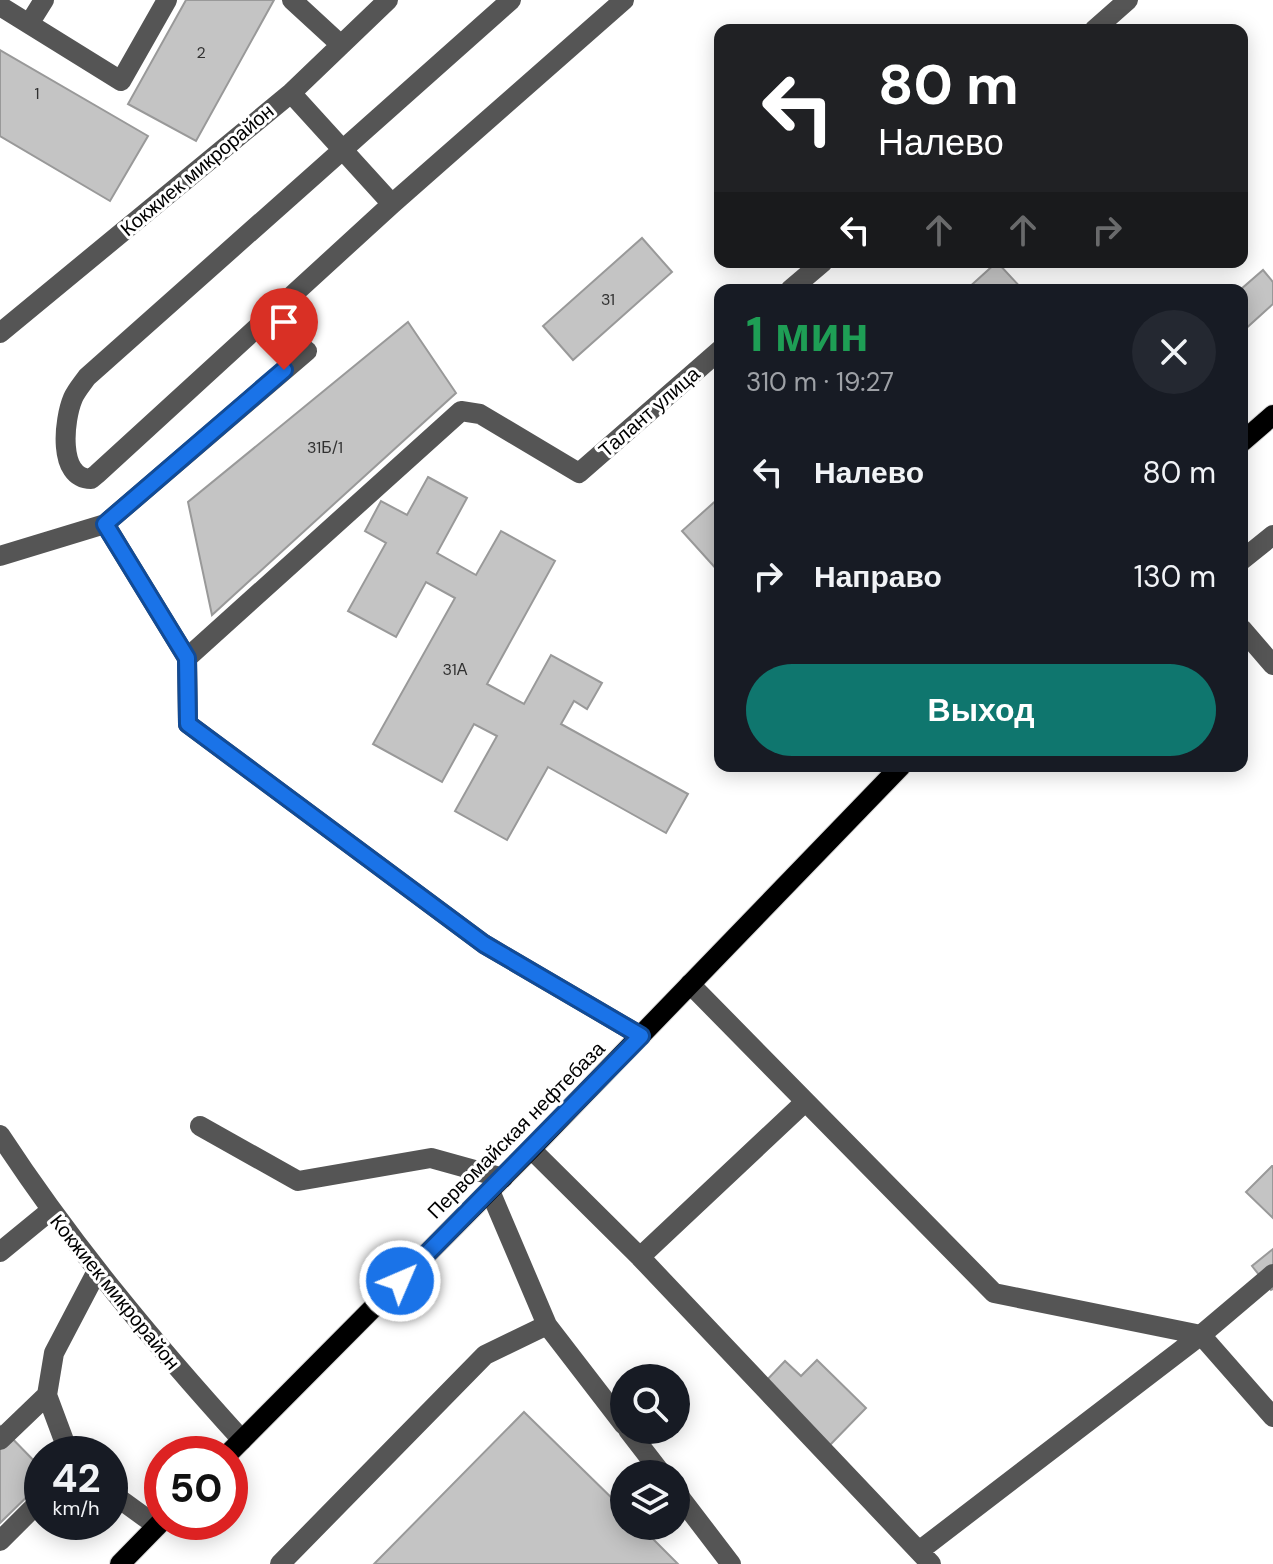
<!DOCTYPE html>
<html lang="ru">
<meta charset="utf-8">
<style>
body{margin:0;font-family:"DM Sans",sans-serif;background:#242831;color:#f1f3f6;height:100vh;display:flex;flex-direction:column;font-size:30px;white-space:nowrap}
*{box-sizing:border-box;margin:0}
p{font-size:26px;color:#9ea1a6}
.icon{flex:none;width:44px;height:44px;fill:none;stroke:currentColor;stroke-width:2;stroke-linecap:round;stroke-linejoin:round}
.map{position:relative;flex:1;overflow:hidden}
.sheet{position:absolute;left:714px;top:284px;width:534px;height:488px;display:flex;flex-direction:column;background:#171b24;border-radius:16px;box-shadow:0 4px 20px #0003}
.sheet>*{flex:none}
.guide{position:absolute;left:714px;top:24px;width:534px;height:244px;border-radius:16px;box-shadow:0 4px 20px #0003;background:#202124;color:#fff;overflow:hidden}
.controls{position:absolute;left:610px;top:1364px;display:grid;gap:16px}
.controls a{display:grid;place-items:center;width:80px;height:80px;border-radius:50%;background:#171b24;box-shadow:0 4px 20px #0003;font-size:40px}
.speed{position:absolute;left:24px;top:1436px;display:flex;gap:16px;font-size:40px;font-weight:700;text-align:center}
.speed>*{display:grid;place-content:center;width:104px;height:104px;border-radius:50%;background:#171b24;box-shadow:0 4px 20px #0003;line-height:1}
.speed small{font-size:20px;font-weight:400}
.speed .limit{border:12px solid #d22;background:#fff;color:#111}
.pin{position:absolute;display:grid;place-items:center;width:68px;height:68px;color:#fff;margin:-82px -34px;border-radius:50% 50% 50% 0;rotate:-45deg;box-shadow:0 0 8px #0007}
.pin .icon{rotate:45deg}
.me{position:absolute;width:88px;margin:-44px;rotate:45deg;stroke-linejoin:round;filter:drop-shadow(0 0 6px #0008)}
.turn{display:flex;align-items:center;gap:28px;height:168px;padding:0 32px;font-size:36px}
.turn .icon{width:104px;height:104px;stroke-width:2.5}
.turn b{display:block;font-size:56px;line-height:68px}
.lanes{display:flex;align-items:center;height:76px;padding:0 32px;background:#0003;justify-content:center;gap:40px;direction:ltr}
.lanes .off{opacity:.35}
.round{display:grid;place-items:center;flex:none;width:84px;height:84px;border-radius:42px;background:#242831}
.summary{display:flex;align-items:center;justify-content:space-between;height:136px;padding:0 32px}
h1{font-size:48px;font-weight:700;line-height:60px;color:#1e9e55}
.cta{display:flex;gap:16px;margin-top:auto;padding:16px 32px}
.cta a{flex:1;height:92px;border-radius:48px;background:#0f766e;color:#fff;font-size:32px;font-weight:700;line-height:92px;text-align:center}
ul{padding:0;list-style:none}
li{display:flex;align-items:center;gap:24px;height:104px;padding:0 32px}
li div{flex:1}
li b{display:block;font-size:30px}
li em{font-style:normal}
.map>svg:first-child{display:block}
.building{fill:#c4c4c4;stroke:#999;stroke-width:2}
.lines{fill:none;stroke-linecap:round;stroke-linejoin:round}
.major-casing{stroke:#dbdbdb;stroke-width:22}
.minor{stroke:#555;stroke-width:20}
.major{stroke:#000;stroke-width:20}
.route-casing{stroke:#114b97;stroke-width:20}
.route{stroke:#1a73e8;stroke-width:14}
.labels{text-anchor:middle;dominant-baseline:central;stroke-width:6;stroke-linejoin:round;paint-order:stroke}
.number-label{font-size:16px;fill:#313131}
.street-label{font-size:20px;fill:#000;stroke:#fff}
</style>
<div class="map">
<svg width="1273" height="1564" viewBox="0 0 1273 1564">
<rect width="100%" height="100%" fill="#fff"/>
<path class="building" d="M 186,0 L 274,0 L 196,141 L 128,104 Z
M 0,50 L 148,136 L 110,201 L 0,136 Z
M 642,238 L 672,272 L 573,360 L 543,326 Z
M 997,262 L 1023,290 L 966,290 Z
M 1263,270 L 1273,282 L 1273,304 L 1242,332 L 1240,290 Z
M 408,322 L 456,393 L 212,615 L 188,502 Z
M 428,477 L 467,498 L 437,553 L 476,575 L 501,531 L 555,561 L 487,684 L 524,704 L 551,655 L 602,683 L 587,709 L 574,701 L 561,724 L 688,794 L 666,833 L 548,767 L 507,840 L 455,811 L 497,736 L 474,724 L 442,782 L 373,744 L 455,598 L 426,582 L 396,637 L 348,611 L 386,543 L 365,531 L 381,501 L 407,515 Z
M 720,497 L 720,571 L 719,572 L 682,531 Z
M 1272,1166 L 1273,1166 L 1273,1218 L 1246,1192 Z
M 1273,1249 L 1273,1289 L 1271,1290 L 1252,1266 Z
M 817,1360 L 866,1408 L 828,1447 L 764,1383 L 785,1361 L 801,1376 Z
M 524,1412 L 624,1510 L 624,1526 L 640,1526 L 678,1564 L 374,1564 Z
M 0,1426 L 42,1469 L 42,1482 L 0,1523 Z"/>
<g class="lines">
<g class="major-casing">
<path id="major" d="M 1242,442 L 1273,415
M 228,1454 L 531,1149 L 901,766
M 120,1564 L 162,1521"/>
</g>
<path class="minor" d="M 292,0 L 341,45
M 511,0 L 87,377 C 82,384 76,391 73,398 C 64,419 57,479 91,479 L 97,474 L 392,204 L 624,0
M 0,6 L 121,81 L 167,0
M 29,24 L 44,0
M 1094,30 L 1128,0
M 291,93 L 392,204
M 790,290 L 823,262
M 0,333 L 291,93 L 388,0
M 105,524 L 187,658 L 188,724 L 484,944 L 641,1036
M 0,556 L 105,524 L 307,351
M 1242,560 L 1273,535
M 1242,629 L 1273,665
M 187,658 L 461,411 L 480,414 L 579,473 L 720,350
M 690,984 L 994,1293 L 1201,1335 L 1273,1417
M 805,1102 L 640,1257 L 931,1564
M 200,1126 L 298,1181 L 431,1158 L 503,1178
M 0,1135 C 72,1245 154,1343 242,1440
M 531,1149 L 640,1257
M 490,1191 L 547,1325 L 624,1425
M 0,1252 L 50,1211
M 628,1430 L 662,1474
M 0,1440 L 47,1395
M 69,1454 L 47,1395 L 54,1353 L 97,1271
M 110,1492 L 157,1526
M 676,1492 L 731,1564
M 0,1541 L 42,1499
M 919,1551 L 1201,1335 L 1273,1274
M 280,1564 L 485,1355 L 547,1325"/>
<use href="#major" class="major"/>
</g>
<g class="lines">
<g class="route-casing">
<path id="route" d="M 284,370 L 105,524 L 187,658 L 188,724 L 484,944 L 641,1036 L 400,1281"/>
</g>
<use href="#route" class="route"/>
</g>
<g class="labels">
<g class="number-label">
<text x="201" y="52">2</text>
<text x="37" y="93">1</text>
<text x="608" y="299">31</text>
<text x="325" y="447">31Б/1</text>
<text x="455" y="669">31А</text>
</g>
<g class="street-label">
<text transform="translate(197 170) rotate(-40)">Кокжиек микрорайон</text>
<text transform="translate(649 412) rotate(-41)">Талант улица</text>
<text transform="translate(516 1130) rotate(-45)">Первомайская нефтебаза</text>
<text transform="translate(115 1292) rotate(51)">Кокжиек микрорайон</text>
</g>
</g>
</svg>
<div class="controls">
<a><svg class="icon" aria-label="search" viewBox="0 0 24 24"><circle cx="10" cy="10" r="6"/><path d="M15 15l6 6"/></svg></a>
<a><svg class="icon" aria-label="layers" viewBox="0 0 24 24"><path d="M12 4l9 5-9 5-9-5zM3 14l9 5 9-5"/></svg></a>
</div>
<div class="speed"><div>42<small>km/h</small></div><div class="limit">50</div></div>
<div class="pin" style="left:284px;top:370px;background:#d93025"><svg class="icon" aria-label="arrive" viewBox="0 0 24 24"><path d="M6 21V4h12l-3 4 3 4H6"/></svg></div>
<svg class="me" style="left:400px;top:1281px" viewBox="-20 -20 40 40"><circle r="17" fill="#1a73e8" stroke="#fff" stroke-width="3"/><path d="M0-11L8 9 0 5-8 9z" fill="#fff"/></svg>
<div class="guide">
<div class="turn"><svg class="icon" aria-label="left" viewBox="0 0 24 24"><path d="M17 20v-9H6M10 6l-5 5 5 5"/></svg><div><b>80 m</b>Налево</div></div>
<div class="lanes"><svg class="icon" aria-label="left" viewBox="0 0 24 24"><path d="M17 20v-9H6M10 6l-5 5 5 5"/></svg><svg class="icon off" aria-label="ahead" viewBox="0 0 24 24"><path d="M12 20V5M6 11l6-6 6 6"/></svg><svg class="icon off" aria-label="ahead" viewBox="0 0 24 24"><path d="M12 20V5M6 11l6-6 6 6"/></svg><svg class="icon off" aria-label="right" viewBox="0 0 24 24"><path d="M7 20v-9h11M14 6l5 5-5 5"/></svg></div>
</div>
<section class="sheet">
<div class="summary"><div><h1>1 мин</h1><p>310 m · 19:27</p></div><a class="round"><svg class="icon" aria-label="close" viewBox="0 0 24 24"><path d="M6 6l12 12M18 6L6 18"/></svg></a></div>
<ul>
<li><svg class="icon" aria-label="left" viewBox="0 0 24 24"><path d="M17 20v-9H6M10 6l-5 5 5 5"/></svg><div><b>Налево</b></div><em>80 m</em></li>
<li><svg class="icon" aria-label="right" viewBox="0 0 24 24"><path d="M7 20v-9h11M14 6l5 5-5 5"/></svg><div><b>Направо</b></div><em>130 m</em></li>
</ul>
<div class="cta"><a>Выход</a></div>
</section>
</div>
